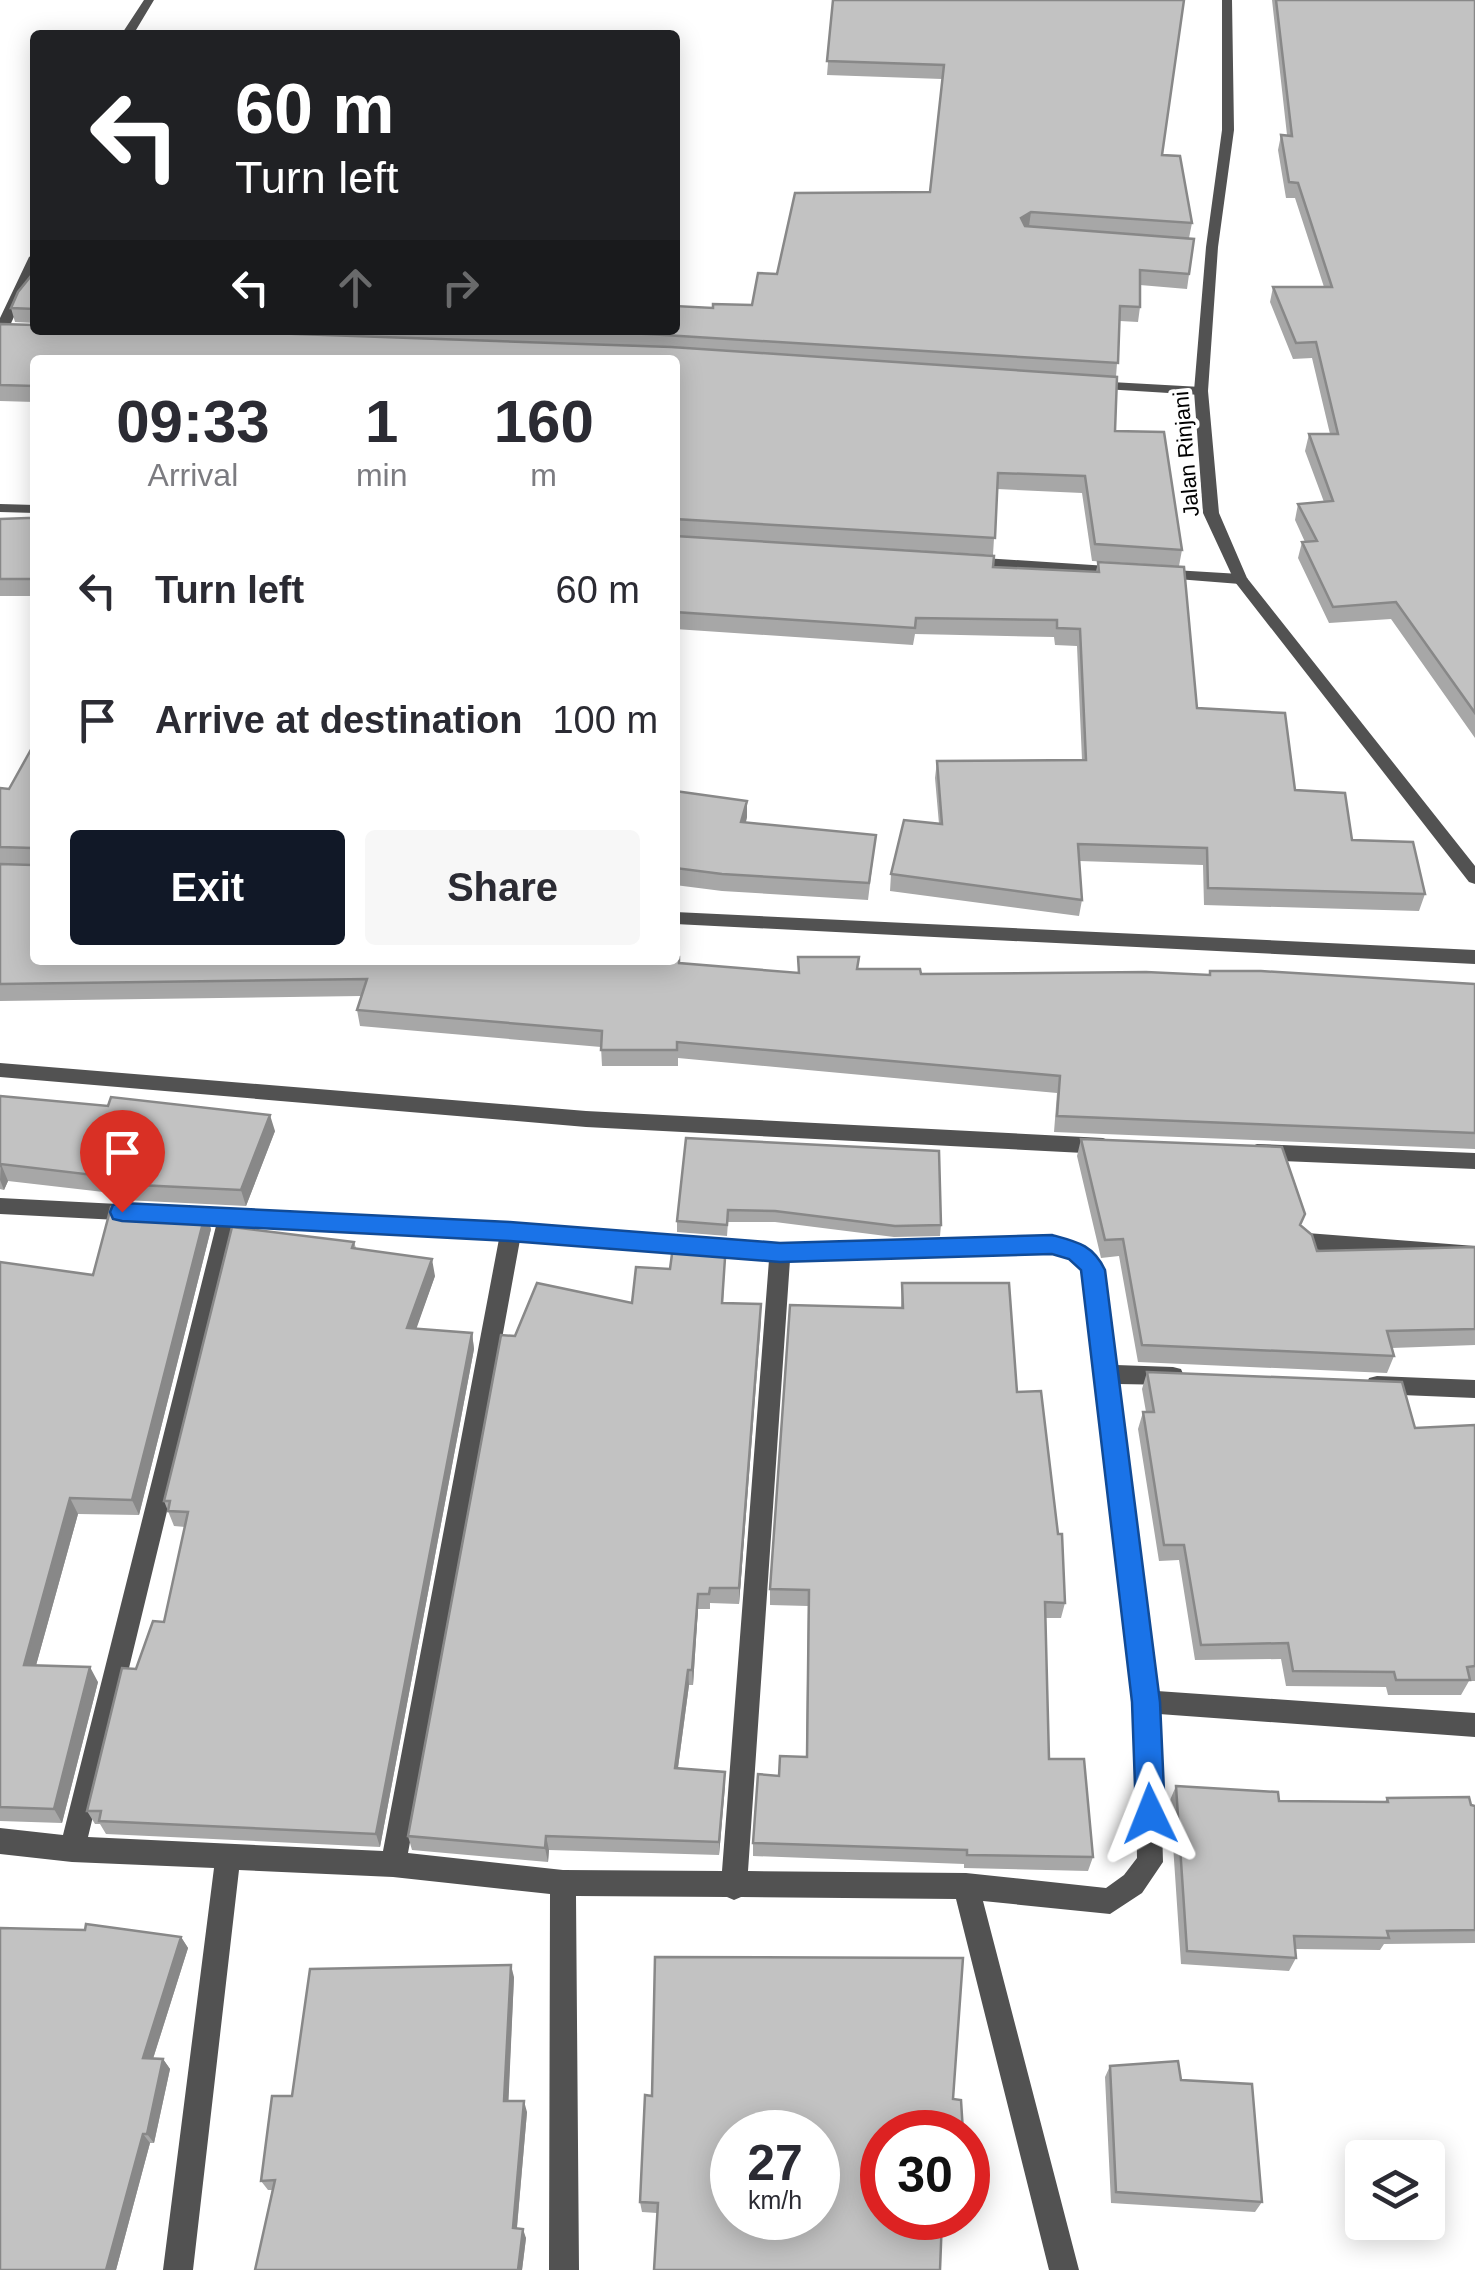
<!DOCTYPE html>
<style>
body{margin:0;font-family:Arial,sans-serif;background:#f7f7f7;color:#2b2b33;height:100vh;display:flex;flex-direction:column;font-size:38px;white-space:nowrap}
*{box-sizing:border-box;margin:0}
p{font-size:32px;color:#7c7c81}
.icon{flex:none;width:55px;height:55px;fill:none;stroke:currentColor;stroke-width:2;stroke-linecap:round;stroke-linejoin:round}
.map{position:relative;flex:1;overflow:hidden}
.details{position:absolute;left:30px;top:355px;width:650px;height:610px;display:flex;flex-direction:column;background:#fff;border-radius:10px;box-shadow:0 5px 25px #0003}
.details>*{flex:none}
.guide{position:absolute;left:30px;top:30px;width:650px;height:305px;border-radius:10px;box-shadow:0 5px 25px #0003;background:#202124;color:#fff;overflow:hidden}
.buttons{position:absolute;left:1345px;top:2140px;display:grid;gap:20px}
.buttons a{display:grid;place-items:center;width:100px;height:100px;border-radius:10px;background:#fff;box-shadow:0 5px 25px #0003;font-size:50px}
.speed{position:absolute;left:710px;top:2110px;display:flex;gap:20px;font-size:50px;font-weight:700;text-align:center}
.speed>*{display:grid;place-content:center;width:130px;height:130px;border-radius:50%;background:#fff;box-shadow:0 5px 25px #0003;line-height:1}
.speed small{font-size:25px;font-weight:400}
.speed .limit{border:15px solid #d22;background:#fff;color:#111}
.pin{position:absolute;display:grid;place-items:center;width:85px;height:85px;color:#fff;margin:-102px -42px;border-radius:50% 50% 50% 0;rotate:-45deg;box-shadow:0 0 10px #0007}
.pin .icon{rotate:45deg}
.me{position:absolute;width:110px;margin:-55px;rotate:358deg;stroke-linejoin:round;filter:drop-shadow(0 0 8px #0008)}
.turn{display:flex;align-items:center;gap:35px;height:210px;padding:0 40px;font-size:45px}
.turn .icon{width:130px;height:130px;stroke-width:2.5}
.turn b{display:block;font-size:70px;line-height:85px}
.lanes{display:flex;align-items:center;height:95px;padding:0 40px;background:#0003;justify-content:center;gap:50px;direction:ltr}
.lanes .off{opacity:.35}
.eta{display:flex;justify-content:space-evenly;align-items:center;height:170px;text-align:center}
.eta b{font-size:60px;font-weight:800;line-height:70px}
.button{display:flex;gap:20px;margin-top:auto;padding:20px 40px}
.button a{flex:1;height:115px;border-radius:10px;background:#111827;color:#fff;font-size:40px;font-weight:800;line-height:115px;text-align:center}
.button a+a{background:#f7f7f7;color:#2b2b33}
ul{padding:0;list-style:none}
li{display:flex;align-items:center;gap:30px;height:130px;padding:0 40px}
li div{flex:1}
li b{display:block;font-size:38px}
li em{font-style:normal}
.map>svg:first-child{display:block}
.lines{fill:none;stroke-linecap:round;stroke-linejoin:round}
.minor{fill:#525252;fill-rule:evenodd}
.tertiary{fill:#525252;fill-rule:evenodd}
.wall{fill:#a7a7a7}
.shaded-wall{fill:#888}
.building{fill:#c2c2c2;stroke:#888;stroke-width:2.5;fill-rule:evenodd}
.route{fill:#1a73e8;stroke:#114b97;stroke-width:2.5}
.labels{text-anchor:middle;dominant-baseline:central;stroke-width:8;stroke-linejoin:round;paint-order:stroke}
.far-street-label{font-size:22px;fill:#000;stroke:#fff}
</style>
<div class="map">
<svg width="1475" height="2270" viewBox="0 0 1475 2270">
<rect width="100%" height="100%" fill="#fff"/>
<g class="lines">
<path class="minor" d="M 144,0 L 154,0 L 133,35 L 121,35 Z
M 35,253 L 35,271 L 7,332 L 0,336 L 0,318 L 29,257 Z
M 1093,381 L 1201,387 L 1208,391 L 1201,395 L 1088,388 L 1088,382 Z
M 0,504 L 35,505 L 35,513 L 0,512 Z
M 968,557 L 1123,567 L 1131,572 L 1123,577 L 963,565 L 960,562 Z
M 1157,569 L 1240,574 L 1248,579 L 1240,584 L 1152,577 L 1149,574 Z
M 675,912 L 1475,950 L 1475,964 L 675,924 Z
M 0,1063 L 586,1111 L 1103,1138 L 1110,1141 L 1113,1146 L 1110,1151 L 1103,1154 L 586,1127 L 0,1077 Z
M 1257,1144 L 1475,1153 L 1475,1169 L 1257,1160 L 1250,1157 L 1247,1152 L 1250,1147 Z
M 0,1198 L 138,1205 L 145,1207 L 148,1213 L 145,1219 L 138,1221 L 0,1214 Z
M 182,1208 L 511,1223 L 780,1244 L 1052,1237 C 1064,1240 1079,1242 1089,1250 C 1112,1268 1112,1336 1116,1365 L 1173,1367 L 1181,1369 L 1184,1376 L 1181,1383 L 1173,1385 L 1118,1384 L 1157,1691 L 1475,1713 L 1475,1737 L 1159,1714 L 1163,1862 L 1142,1893 L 1110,1914 L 983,1901 L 1079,2270 L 1049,2270 L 956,1899 L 741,1897 L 734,1900 L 727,1897 L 576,1896 L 579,2270 L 549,2270 L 550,1894 L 393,1877 L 239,1870 L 193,2270 L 163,2270 L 214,1868 L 72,1862 L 0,1854 L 0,1828 L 63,1835 L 216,1226 L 175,1222 L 172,1216 L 175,1210 ZM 236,1227 L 499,1239 L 383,1851 L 88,1837 ZM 520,1240 L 769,1260 L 722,1871 L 563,1870 L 408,1853 ZM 1052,1253 L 1068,1258 L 1083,1271 L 1134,1702 L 1137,1858 L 1124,1875 L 1106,1888 L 966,1873 L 748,1871 L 790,1260 Z
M 1307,1233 L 1475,1246 L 1475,1262 L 1307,1249 L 1300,1247 L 1297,1241 L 1300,1235 Z
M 1377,1376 L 1475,1380 L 1475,1398 L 1377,1394 L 1369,1392 L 1366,1385 L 1369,1378 Z"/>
<path class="tertiary" d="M 1222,0 L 1232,0 L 1234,130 L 1218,247 L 1208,391 L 1219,513 L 1247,578 L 1475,866 L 1475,884 L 1469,882 L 1235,582 L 1203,513 L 1194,391 L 1206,247 L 1222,130 Z"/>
</g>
<path class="wall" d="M 833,0 L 1162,155 L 1192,223 L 1189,238 L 1194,239 L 1187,289 L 1140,285 L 1140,307 L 1138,322 L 1120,321 L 1116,377 L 1115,431 L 1182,550 L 1179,566 L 1092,561 L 1082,493 L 997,489 L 993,555 L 675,536 L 675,360 L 35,360 L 35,402 L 0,401 L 0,324 L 193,330 L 675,330 L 713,308 L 752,305 L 777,274 L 930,192 L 942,79 L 827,75 Z
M 1272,0 L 1475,0 L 1475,738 L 1391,619 L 1329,623 L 1298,558 L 1302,542 L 1305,542 L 1295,520 L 1298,504 L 1324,502 L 1305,451 L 1309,434 L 1330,434 L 1312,358 L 1293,359 L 1270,302 L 1273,287 L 1324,287 L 1295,198 L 1286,198 L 1278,150 L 1281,135 L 1287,135 Z
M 35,271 L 35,323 L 15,322 L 11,308 Z
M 35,518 L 35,596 L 0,596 L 0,519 Z
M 675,536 L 993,567 L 1096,572 L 1098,562 L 1197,708 L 1352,840 L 1425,894 L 1419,911 L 1204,905 L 1203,865 L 1079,861 L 1082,900 L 1079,916 L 890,891 L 891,874 L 939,824 L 935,778 L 937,761 L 1082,760 L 1077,646 L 1055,645 L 1054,637 L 915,634 L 913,645 L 675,629 Z
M 33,746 L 35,960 L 679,963 L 798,973 L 858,969 L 921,974 L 1209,975 L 1210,971 L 1475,984 L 1475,1149 L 1054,1132 L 1057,1093 L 678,1058 L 678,1066 L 602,1066 L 601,1047 L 360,1026 L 357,1010 L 361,996 L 0,1001 L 0,788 L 9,789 Z
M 675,791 L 747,817 L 746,822 L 876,835 L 868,900 L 722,891 L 675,885 Z
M 0,1096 L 275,1131 L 246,1206 L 124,1200 L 121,1194 L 8,1181 L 4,1190 L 0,1189 Z
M 686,1138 L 941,1225 L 940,1236 L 894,1237 L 775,1222 L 728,1222 L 727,1236 L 677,1232 L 677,1221 Z
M 1081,1139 L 1301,1226 L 1317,1251 L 1475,1247 L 1475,1345 L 1392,1348 L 1394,1356 L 1387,1373 L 1138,1362 L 1119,1256 L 1101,1258 L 1077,1156 Z
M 211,1229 L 139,1515 L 78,1514 L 36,1665 L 98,1682 L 62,1823 L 0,1821 L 0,1262 L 93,1275 Z
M 354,1242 L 356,1248 L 435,1276 L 416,1328 L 472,1333 L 474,1349 L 380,1847 L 106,1834 L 100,1824 L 95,1824 L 87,1811 L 136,1669 L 164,1622 L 185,1527 L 174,1526 L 164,1501 Z
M 726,1243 L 723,1303 L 761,1304 L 739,1604 L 710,1603 L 710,1609 L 698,1609 L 693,1685 L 689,1685 L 678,1768 L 725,1772 L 719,1855 L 549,1850 L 548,1862 L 412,1850 L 408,1836 L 515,1336 L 632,1303 L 670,1269 Z
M 902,1283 L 1017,1392 L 1065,1603 L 1061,1618 L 1046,1618 L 1049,1759 L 1093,1857 L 1088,1871 L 964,1868 L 964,1864 L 753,1856 L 753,1843 L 779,1776 L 806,1757 L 808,1606 L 770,1605 L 770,1589 L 901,1308 Z
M 1147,1372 L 1415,1428 L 1475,1425 L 1475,1681 L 1469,1681 L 1461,1695 L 1388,1695 L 1386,1687 L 1286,1686 L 1281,1659 L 1195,1660 L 1179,1560 L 1159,1561 L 1138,1429 L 1143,1412 L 1146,1412 L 1142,1389 Z
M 1176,1786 L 1279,1801 L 1385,1802 L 1387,1798 L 1475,1806 L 1475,1943 L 1384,1944 L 1380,1950 L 1295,1949 L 1296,1958 L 1289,1971 L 1181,1964 L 1170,1800 Z
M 181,1937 L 188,1948 L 153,2059 L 163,2059 L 170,2069 L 154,2143 L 150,2143 L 116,2270 L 0,2270 Z
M 514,1977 L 508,2101 L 527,2112 L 517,2228 L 526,2238 L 522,2270 L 255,2270 L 272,2190 L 268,2190 L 261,2181 L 292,2096 Z
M 1110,2066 L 1262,2202 L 1255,2212 L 1111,2203 L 1105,2077 Z
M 882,2132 L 657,2213 L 642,2212 L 640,2202 Z"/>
<path class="shaded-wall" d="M 1031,212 L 1029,226 L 1019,233 L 1021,218 Z
M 747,801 L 747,817 L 741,839 L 741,822 Z
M 270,1115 L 275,1131 L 246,1206 L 241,1190 Z
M 1,1164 L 8,1181 L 4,1190 L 0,1180 Z
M 206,1211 L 211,1229 L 139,1515 L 132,1500 Z
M 432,1259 L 435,1276 L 411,1344 L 407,1328 Z
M 761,1304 L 761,1321 L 739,1604 L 739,1588 Z
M 472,1333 L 474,1349 L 380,1847 L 376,1834 Z
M 70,1498 L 78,1514 L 32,1680 L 24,1665 Z
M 698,1594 L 698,1609 L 693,1685 L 692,1670 Z
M 90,1667 L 98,1682 L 62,1823 L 54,1809 Z
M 688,1670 L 689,1685 L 676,1782 L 675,1768 Z
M 725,1772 L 725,1786 L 719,1855 L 719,1842 Z
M 546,1836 L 549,1850 L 548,1862 L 545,1848 Z
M 181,1937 L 188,1948 L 150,2068 L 143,2058 Z
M 511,1965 L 514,1977 L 508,2112 L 504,2101 Z
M 163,2059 L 170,2069 L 154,2143 L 147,2134 Z
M 524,2101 L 527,2112 L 516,2237 L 513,2228 Z
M 143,2134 L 150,2143 L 116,2270 L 106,2270 Z
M 523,2229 L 526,2238 L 522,2270 L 518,2270 Z"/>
<path class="building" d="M 833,0 L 1184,0 L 1162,155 L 1180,156 L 1192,223 L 1031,212 L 1021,218 L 1025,226 L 1194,239 L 1189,274 L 1140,270 L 1140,307 L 1120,306 L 1118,363 L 648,334 L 546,330 L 675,330 L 675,306 L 713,308 L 713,304 L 752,305 L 758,273 L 777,274 L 795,193 L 930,192 L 944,65 L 827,61 Z
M 1276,0 L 1475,0 L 1475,713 L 1396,602 L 1333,607 L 1302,542 L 1317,541 L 1298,504 L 1333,501 L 1309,434 L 1338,434 L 1316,342 L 1296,343 L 1273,287 L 1332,287 L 1298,183 L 1289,182 L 1281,135 L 1292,136 Z
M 35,271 L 35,309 L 11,308 L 18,292 Z
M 0,324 L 35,325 L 35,330 L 178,330 L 671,347 L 1117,377 L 1115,431 L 1164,432 L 1182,550 L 1095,544 L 1085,476 L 998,473 L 995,538 L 675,519 L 675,360 L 35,360 L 35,386 L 0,385 Z
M 28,518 L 35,518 L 35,579 L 0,579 L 0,519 Z
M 675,536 L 994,556 L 993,567 L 1099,572 L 1098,562 L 1184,567 L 1197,708 L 1285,713 L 1295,790 L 1345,793 L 1352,840 L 1413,842 L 1425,894 L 1208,888 L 1207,848 L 1078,844 L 1082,900 L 891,874 L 904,820 L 942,824 L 937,761 L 1086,760 L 1080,629 L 1057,628 L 1057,620 L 916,618 L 915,628 L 675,612 Z
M 33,746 L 35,746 L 35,960 L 675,960 L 675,957 L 679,957 L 679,963 L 799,973 L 798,957 L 859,957 L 857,969 L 920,969 L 921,974 L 1146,972 L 1210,975 L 1210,971 L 1261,971 L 1475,984 L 1475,1133 L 1057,1116 L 1060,1076 L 677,1042 L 677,1050 L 601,1050 L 602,1031 L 357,1010 L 367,979 L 0,984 L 0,864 L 32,865 L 32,848 L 0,847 L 0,788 L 9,789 Z
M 675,791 L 747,801 L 741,822 L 876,835 L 869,883 L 722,874 L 675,868 Z
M 0,1096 L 108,1106 L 111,1097 L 270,1115 L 241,1190 L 118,1184 L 119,1178 L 1,1164 L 0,1167 Z
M 686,1138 L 939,1151 L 941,1225 L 895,1226 L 775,1211 L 728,1210 L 727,1225 L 677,1221 Z
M 1081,1139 L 1282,1147 L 1305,1214 L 1300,1225 L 1312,1235 L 1317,1251 L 1475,1247 L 1475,1329 L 1387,1331 L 1394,1356 L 1142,1345 L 1123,1239 L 1105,1240 Z
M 111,1207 L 206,1211 L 132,1500 L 70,1498 L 24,1665 L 90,1667 L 54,1809 L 0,1807 L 0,1262 L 93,1275 Z
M 232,1227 L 354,1242 L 352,1248 L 432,1259 L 407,1328 L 472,1333 L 376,1834 L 99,1821 L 101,1811 L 87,1811 L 122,1668 L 136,1669 L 153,1621 L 164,1622 L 188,1512 L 168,1511 L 170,1501 L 164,1501 Z
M 674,1239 L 726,1243 L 722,1303 L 761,1304 L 739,1588 L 710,1588 L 709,1594 L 698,1594 L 692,1670 L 688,1670 L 675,1768 L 725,1772 L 719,1842 L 546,1836 L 545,1848 L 408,1836 L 501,1335 L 515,1336 L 537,1283 L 632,1303 L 636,1267 L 670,1269 Z
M 902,1283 L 1009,1283 L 1017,1392 L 1041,1391 L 1058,1534 L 1062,1534 L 1065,1603 L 1045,1602 L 1049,1759 L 1084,1759 L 1093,1857 L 967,1855 L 967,1850 L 753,1843 L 758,1774 L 779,1776 L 780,1756 L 807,1757 L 809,1590 L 770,1589 L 790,1305 L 903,1308 Z
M 1147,1372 L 1402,1382 L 1415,1428 L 1475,1425 L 1475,1666 L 1467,1667 L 1470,1680 L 1396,1680 L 1394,1672 L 1293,1671 L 1288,1643 L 1201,1645 L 1184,1545 L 1164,1545 L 1143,1412 L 1154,1412 Z
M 1176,1786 L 1278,1792 L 1279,1801 L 1388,1802 L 1387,1798 L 1469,1797 L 1471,1805 L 1475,1806 L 1475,1930 L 1387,1931 L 1389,1938 L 1294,1936 L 1296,1958 L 1187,1951 Z
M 86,1924 L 181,1937 L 143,2058 L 163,2059 L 147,2134 L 143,2134 L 106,2270 L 0,2270 L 0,1928 L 85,1930 Z
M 655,1957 L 963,1958 L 953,2099 L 961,2100 L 963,2132 L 882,2132 L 882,2218 L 942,2218 L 940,2270 L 654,2270 L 658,2203 L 640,2202 L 645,2095 L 652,2096 ZM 732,2132 L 818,2132 L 818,2218 L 732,2218 Z
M 511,1965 L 504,2101 L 524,2101 L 513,2228 L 523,2229 L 518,2270 L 255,2270 L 275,2180 L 261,2181 L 272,2096 L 292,2096 L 310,1969 Z
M 1178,2061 L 1181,2080 L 1252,2084 L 1262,2202 L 1116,2192 L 1110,2066 Z"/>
<path class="route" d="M 122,1203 L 510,1222 L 780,1243 L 1052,1235 C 1078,1242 1093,1245 1105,1270 L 1160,1702 L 1165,1814 L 1161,1824 L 1150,1828 L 1140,1824 L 1136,1814 L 1132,1702 L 1081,1270 L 1069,1259 L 1052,1254 L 780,1262 L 510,1241 L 122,1221 L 113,1219 L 110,1212 L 113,1205 Z"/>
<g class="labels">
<g class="far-street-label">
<text transform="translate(1186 454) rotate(-95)">Jalan Rinjani</text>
</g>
</g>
</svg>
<div class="buttons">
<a><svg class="icon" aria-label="layers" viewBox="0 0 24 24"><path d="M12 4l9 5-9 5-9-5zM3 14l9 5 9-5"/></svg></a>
</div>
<div class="speed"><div>27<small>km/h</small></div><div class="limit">30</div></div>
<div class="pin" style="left:122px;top:1212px;background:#d93025"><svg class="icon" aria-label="arrive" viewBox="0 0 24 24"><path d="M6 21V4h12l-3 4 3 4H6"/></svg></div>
<svg class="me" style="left:1150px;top:1814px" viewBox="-20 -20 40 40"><path d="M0-17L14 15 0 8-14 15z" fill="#1a73e8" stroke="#fff" stroke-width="4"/></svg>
<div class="guide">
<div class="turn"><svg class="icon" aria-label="left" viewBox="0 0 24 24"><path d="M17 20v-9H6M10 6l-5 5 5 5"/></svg><div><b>60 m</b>Turn left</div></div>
<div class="lanes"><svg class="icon" aria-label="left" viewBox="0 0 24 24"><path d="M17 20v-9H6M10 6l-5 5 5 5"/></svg><svg class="icon off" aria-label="ahead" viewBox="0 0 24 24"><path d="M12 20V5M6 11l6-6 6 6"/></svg><svg class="icon off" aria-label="right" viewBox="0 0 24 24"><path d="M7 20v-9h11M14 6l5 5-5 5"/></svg></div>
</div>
<section class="details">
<div class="eta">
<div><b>09:33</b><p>Arrival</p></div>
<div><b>1</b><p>min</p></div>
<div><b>160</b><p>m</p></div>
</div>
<ul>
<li><svg class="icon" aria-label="left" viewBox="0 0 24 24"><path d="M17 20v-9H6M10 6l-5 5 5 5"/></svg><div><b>Turn left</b></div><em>60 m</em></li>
<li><svg class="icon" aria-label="arrive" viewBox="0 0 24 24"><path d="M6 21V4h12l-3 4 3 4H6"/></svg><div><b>Arrive at destination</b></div><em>100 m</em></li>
</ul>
<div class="button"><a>Exit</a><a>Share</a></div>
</section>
</div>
